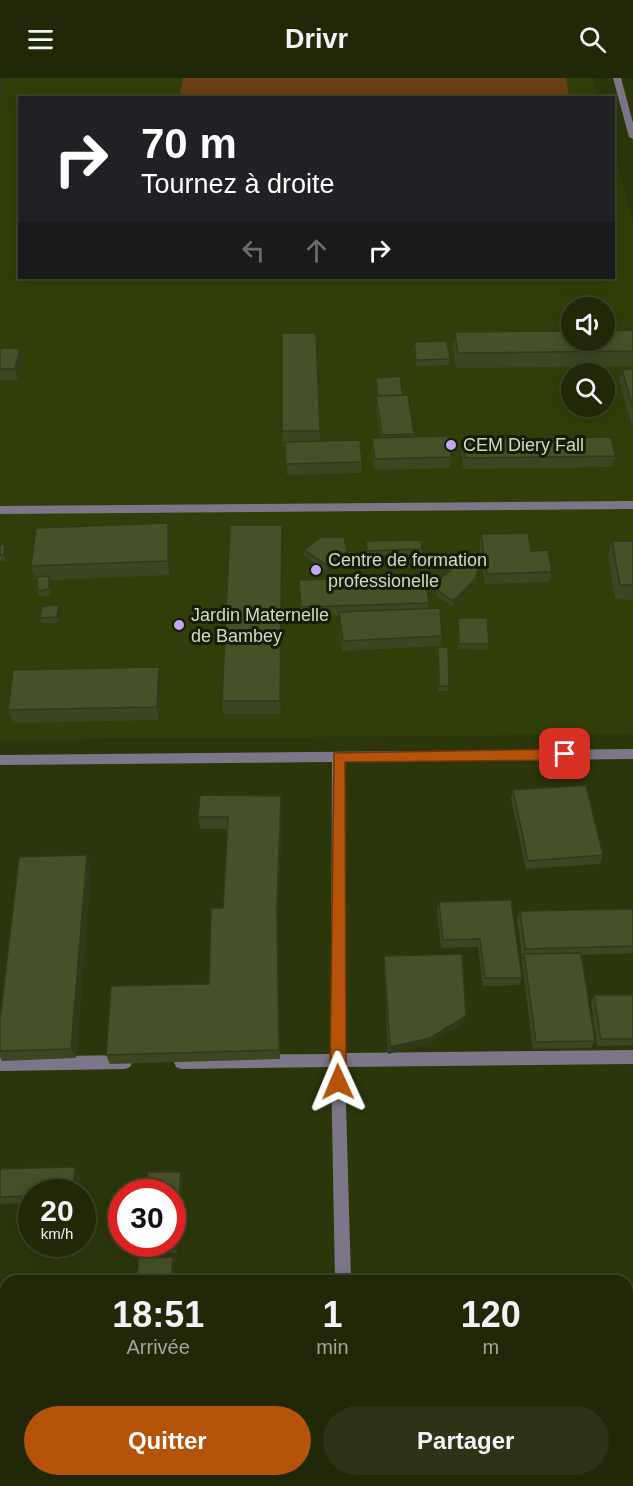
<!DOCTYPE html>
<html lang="fr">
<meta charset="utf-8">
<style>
body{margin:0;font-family:Arial,sans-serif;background:#2d3416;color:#f1f3f6;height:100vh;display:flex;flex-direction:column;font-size:22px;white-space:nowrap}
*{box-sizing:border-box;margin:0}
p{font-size:20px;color:#a2a69c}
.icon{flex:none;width:33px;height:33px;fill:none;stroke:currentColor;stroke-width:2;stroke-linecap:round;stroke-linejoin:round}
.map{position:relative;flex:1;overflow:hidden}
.panel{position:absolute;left:0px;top:1197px;width:633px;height:212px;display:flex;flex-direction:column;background:#212808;border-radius:18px 18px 0 0;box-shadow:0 3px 15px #0003,0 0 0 2px #3e4429}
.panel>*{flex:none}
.top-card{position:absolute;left:18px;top:18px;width:597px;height:183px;border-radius:0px;box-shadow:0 3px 15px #0003,0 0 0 2px #3e4429;background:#202124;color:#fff;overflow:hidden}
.tools{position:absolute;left:561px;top:219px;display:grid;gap:12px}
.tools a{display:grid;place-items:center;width:54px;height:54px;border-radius:50%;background:#212808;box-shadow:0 3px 15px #0003,0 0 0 2px #3e4429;font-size:30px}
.speed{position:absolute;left:18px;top:1101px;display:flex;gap:12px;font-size:30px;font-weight:700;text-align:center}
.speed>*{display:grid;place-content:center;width:78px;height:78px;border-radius:50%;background:#212808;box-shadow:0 3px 15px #0003,0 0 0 2px #3e4429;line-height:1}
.speed small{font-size:15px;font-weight:400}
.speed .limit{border:9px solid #d22;background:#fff;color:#111}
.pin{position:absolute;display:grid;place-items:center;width:51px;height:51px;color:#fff;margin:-26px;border-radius:12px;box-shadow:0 3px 9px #0006}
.me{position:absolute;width:66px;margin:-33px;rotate:359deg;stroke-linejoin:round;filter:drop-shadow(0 0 4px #0008)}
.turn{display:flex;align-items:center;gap:21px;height:126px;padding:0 24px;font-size:27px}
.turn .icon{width:78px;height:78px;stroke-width:2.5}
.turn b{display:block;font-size:42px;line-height:51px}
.lanes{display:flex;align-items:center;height:57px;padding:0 24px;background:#0003;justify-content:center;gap:30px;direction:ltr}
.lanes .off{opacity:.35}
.eta{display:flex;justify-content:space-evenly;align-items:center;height:102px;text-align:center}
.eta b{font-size:36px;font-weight:700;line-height:42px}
.button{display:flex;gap:12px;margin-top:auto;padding:12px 24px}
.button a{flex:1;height:69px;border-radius:36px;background:#b45309;color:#fff;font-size:24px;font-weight:700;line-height:69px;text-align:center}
.button a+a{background:#2d3416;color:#f1f3f6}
header{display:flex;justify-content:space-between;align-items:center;height:78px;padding:0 24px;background:#212808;font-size:27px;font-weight:700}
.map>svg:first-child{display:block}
.built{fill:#323e09;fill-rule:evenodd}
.green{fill:#6a3f14}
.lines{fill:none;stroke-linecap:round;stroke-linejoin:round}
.street{fill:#7d7688;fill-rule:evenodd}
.wall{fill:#3c4622}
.shaded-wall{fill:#31391b}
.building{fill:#465127;stroke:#31391b;stroke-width:1.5}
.route{fill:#b45309;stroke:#753606;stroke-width:1.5}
.poi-dot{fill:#c4a7f1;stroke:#161b0a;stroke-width:2}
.labels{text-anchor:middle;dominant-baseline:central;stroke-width:6;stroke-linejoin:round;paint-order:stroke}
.poi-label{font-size:18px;fill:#d2dac3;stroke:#161b0a;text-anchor:start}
</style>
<header><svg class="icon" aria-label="menu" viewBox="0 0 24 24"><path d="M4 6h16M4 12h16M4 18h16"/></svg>Drivr<svg class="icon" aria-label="search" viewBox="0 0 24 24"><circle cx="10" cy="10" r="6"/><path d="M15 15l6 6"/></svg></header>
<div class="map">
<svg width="633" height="1408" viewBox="0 0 633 1408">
<rect width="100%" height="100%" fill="#2c360b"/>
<path class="built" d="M 0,0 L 592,0 L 598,19 L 20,20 L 20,200 L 614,200 L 614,75 L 633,144 L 633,656 L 0,662 ZM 572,230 L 604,230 L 604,262 L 572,262 ZM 572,296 L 604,296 L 604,328 L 572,328 Z"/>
<path class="green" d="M 183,0 L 566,0 L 569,19 L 179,19 Z"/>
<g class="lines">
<path class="street" d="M 613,0 L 621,0 L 633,45 L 633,61 L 629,59 Z
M 633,423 L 633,431 L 0,436 L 0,428 Z
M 633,671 L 633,681 L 344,684 L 345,975 L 633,972 L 633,986 L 345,989 L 351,1203 L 335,1203 L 331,989 L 181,991 L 176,989 L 174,984 L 176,979 L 181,977 L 331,976 L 332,684 L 0,687 L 0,677 Z
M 125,977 L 130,979 L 132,984 L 130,989 L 125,991 L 0,993 L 0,979 Z
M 340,1402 L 356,1402 L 357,1408 L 341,1408 Z"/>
</g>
<path class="wall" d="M 633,252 L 633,288 L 456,290 L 453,270 L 455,254 Z
M 414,264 L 450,281 L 449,287 L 416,288 L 413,270 Z
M 0,270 L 20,270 L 23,281 L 18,302 L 0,302 Z
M 633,291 L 633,350 L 619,303 L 622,292 Z
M 376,300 L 403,317 L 414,356 L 414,358 L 451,379 L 450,390 L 374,392 L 372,370 L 372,360 L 380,359 L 376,329 L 376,318 L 377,318 L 375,305 Z
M 282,353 L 320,353 L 320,363 L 362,384 L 361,395 L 287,397 L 286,368 L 283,368 Z
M 463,361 L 615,378 L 612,389 L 463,391 L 461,372 Z
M 168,445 L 171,459 L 170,497 L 50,502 L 51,517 L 39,518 L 38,513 L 37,502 L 35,502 L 31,488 Z
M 282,447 L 281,636 L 223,636 L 222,623 Z
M 481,456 L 531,473 L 552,494 L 549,504 L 485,506 L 479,466 Z
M 366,463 L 422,471 L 422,477 L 366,478 Z
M 612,463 L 633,463 L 633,522 L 615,521 L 608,477 Z
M 5,466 L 7,472 L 6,483 L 0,483 L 0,467 Z
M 304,472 L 347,473 L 347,479 L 327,493 L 304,477 Z
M 299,502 L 429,525 L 428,531 L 442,558 L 440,568 L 342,573 L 339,538 L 301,539 Z
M 435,505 L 475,505 L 453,529 L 437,518 L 435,511 Z
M 61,533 L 59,545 L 41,545 L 40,540 Z
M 458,540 L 489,566 L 488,572 L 458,571 L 457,545 Z
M 438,569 L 449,608 L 449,613 L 438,613 L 437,574 Z
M 159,589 L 161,602 L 159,642 L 13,645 L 8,632 Z
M 513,712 L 603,777 L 600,786 L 526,791 L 511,721 Z
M 282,731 L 278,839 L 280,981 L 110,986 L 106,977 L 209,906 L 223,830 L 228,751 L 200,751 L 198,739 Z
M 91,789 L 76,980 L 2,983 L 0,979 L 0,942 Z
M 439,824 L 522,900 L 519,907 L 483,908 L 478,869 L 441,870 L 437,832 Z
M 633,831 L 633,875 L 582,877 L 595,963 L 591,970 L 533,971 L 522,883 L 523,879 L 522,879 L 517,841 L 520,833 Z
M 384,878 L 464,945 L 428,966 L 388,976 L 384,885 Z
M 594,917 L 633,917 L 633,967 L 597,968 L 591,924 Z
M 0,1091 L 80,1096 L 79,1114 L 32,1114 L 32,1125 L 0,1126 Z
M 183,1100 L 177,1175 L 143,1174 L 141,1170 Z"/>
<path class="shaded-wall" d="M 2,0 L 7,0 L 0,26 L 0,7 Z
M 20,270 L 23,281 L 18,302 L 15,291 Z
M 168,445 L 171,459 L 170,497 L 168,483 Z
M 282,447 L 283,461 L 281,636 L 280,623 Z
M 5,466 L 7,472 L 6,483 L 4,477 Z
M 347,473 L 347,479 L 327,493 L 328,488 Z
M 478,490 L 475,505 L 453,529 L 453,523 Z
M 59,527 L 61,533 L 59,545 L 57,539 Z
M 159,589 L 161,602 L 159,642 L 157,629 Z
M 281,718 L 282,731 L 278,839 L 280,981 L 277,828 Z
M 87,777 L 91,789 L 76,980 L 71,971 Z
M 466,938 L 464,945 L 428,966 L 388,976 L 390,969 Z
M 75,1089 L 80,1096 L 79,1114 L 73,1114 Z
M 181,1094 L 183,1100 L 177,1175 L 175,1171 Z
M 173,1179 L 175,1183 L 173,1203 L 171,1203 Z"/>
<path class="building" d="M 633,252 L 633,273 L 458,275 L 455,254 L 572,253 L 572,262 L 604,262 L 604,253 Z
M 282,255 L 316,255 L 320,353 L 282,353 Z
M 447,263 L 450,281 L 416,282 L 414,264 Z
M 0,270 L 20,270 L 15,291 L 0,291 Z
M 633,291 L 633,329 L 622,292 Z
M 400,298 L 403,317 L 378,318 L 376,300 Z
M 408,317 L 414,356 L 382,357 L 376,318 Z
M 448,358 L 451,379 L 375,381 L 372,360 Z
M 611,359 L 615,378 L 465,380 L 463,361 Z
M 360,362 L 362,384 L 286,386 L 285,364 Z
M 168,445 L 168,483 L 31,488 L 36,450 Z
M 230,447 L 282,447 L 280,623 L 222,623 Z
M 528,455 L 531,473 L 548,472 L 552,494 L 487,496 L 481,456 Z
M 321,459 L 344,459 L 347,473 L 328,488 L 304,472 Z
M 421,462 L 422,471 L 367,473 L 366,463 Z
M 612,463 L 633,463 L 633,507 L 620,507 Z
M 5,466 L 4,477 L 0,477 L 0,467 Z
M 467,479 L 477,482 L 478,490 L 476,500 L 453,523 L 437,512 L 435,505 Z
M 49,498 L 49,511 L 38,513 L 37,499 Z
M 425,498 L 429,525 L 301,529 L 299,502 Z
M 59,527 L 57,539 L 40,540 L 42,528 Z
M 440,530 L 442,558 L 343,563 L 339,534 Z
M 458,540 L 487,540 L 489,566 L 459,566 Z
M 438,569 L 448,569 L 449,608 L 439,608 Z
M 159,589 L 157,629 L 8,632 L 13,592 Z
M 586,707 L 603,777 L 528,783 L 513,712 Z
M 200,717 L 281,718 L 277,828 L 279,972 L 106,977 L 111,908 L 209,906 L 211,830 L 223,830 L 228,739 L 198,739 Z
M 87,777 L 71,971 L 0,973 L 0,942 L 19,779 Z
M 511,822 L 522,900 L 485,900 L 480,861 L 443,862 L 439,824 Z
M 633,831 L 633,868 L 525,871 L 520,833 Z
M 581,875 L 595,963 L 536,964 L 524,876 Z
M 462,876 L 466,938 L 430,960 L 390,969 L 384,878 Z
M 594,917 L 633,917 L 633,961 L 601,961 Z
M 75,1089 L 73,1114 L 32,1114 L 32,1118 L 0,1119 L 0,1091 Z
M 148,1094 L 181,1094 L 175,1171 L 141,1170 L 141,1166 L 172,1166 L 172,1114 L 146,1114 Z
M 173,1179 L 171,1203 L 136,1203 L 139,1180 Z
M 84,1402 L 114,1402 L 114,1406 L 84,1405 Z"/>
<path class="route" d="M 565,671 L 572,676 L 565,682 L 345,684 L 346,1004 L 344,1009 L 338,1012 L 332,1009 L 330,1004 L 334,675 Z"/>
<g class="poi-dot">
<circle cx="451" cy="367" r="6"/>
<circle cx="316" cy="492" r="6"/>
<circle cx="179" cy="547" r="6"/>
</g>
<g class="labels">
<g class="poi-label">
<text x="463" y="367">CEM Diery Fall</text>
<text x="328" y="482">Centre de formation<tspan x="328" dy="21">professionelle</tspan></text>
<text x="191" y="537">Jardin Maternelle<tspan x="191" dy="21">de Bambey</tspan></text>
</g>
</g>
</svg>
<div class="tools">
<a><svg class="icon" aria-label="sound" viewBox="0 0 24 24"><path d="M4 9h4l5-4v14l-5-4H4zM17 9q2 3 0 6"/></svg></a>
<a><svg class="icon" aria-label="search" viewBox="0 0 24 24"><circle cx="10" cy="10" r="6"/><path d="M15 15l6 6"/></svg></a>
</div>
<div class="speed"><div>20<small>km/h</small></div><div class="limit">30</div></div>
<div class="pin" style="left:565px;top:676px;background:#d93025"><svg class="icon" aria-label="arrive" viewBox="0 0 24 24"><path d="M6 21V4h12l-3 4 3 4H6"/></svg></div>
<svg class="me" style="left:338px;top:1004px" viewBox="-20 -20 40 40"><path d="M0-17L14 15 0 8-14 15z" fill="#b45309" stroke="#fff" stroke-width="4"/></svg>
<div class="top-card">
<div class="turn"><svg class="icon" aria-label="right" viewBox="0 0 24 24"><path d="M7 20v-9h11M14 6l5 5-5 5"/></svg><div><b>70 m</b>Tournez à droite</div></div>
<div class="lanes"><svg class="icon off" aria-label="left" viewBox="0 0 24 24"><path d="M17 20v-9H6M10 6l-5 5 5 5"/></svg><svg class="icon off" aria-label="ahead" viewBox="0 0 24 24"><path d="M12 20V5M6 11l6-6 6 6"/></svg><svg class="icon" aria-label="right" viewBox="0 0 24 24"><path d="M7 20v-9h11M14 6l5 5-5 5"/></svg></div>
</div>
<section class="panel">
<div class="eta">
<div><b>18:51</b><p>Arrivée</p></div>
<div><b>1</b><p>min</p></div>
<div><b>120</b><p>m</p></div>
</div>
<div class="button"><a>Quitter</a><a>Partager</a></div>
</section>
</div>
